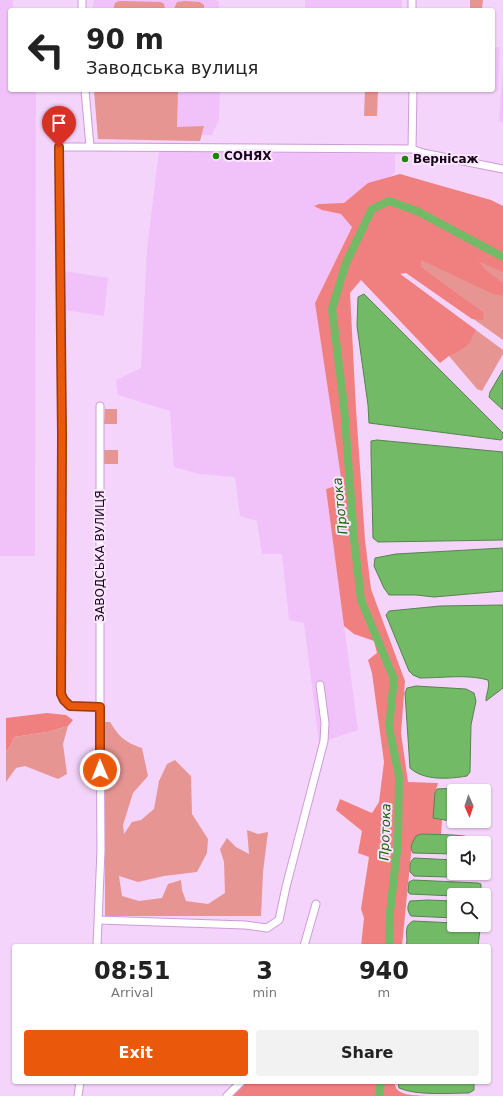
<!DOCTYPE html>
<meta charset="utf-8">
<style>
body{margin:0;font-family:"DejaVu Sans",sans-serif;background:#f2f2f2;color:#222;height:100vh;display:flex;flex-direction:column;font-size:15px;white-space:nowrap}
*{box-sizing:border-box;margin:0}
p{font-size:13px;color:#767676}
.icon{flex:none;width:22px;height:22px;fill:none;stroke:currentColor;stroke-width:2;stroke-linecap:round;stroke-linejoin:round}
.map{position:relative;flex:1;overflow:hidden}
.panel{position:absolute;left:12px;top:944px;width:479px;height:140px;display:flex;flex-direction:column;background:#fff;border-radius:4px;box-shadow:0 1px 3px #0004}
.panel>*{flex:none}
.guide{position:absolute;left:8px;top:8px;width:487px;height:84px;border-radius:4px;box-shadow:0 1px 3px #0004;background:#fff;color:#222;overflow:hidden}
.needle{width:26px;rotate:177deg}
.controls{position:absolute;left:447px;top:784px;display:grid;gap:8px}
.controls a{display:grid;place-items:center;width:44px;height:44px;border-radius:4px;background:#fff;box-shadow:0 1px 3px #0004;font-size:20px}
.pin{position:absolute;display:grid;place-items:center;width:34px;height:34px;color:#fff;margin:-41px -17px;border-radius:50% 50% 50% 0;rotate:-45deg;box-shadow:0 0 4px #0007}
.pin .icon{rotate:45deg}
.me{position:absolute;width:44px;margin:-22px;rotate:359deg;stroke-linejoin:round;filter:drop-shadow(0 0 3px #0008)}
.turn{display:flex;align-items:center;gap:14px;height:84px;padding:0 12px;font-size:18px}
.turn .icon{width:52px;height:52px;stroke-width:2.5}
.turn b{display:block;font-size:28px;line-height:34px}
.eta{display:flex;justify-content:space-evenly;align-items:center;height:68px;text-align:center}
.eta b{font-size:24px;font-weight:700;line-height:28px}
.primary-button{display:flex;gap:8px;margin-top:auto;padding:8px 12px}
.primary-button a{flex:1;height:46px;border-radius:4px;background:#ea580c;color:#fff;font-size:16px;font-weight:700;line-height:46px;text-align:center}
.primary-button a+a{background:#f2f2f2;color:#222}
.map>svg:first-child{display:block}
.built{fill:#f1c2fa}
.green{fill:#e79593}
.forest{fill:#f08080}
.water{fill:#72ba66;stroke:#56834f}
.lines{fill:none;stroke-linecap:round;stroke-linejoin:round}
.river{stroke:#72ba66;stroke-width:8}
.minor-casing{stroke:#cf9bd9;stroke-width:9}
.minor{stroke:#fff;stroke-width:7}
.route-casing{stroke:#983908;stroke-width:10}
.route{stroke:#ea580c;stroke-width:7}
.poi-dot{fill:#1c8700;stroke:#fbe5ff;stroke-width:1.5}
.labels{text-anchor:middle;dominant-baseline:central;stroke-width:4;stroke-linejoin:round;paint-order:stroke}
.poi-label{font-size:12px;font-weight:bold;fill:#150418;stroke:#fbe5ff;text-anchor:start}
.street-label{font-size:12px;fill:#150418;stroke:#fbe5ff}
.water-label{font-size:13px;font-style:italic;fill:#1b620d;stroke:#fbe5ff}
</style>
<div class="map">
<svg width="503" height="1096" viewBox="0 0 503 1096">
<rect width="100%" height="100%" fill="#f4d4fa"/>
<path class="built" d="M 0,0 L 13,0 L 13,10 L 10,10 L 10,90 L 36,90 L 35,556 L 0,556 Z
M 94,0 L 215,0 L 219,2 L 219,10 L 92,10 Z
M 305,0 L 402,0 L 402,10 L 305,10 Z
M 493,47 L 500,47 L 498,91 L 475,90 L 493,90 Z
M 503,64 L 503,123 L 499,120 Z
M 94,90 L 220,90 L 219,120 L 212,135 L 201,135 L 200,141 L 98,139 Z
M 159,151 L 395,154 L 395,173 L 346,206 L 356,218 L 315,303 L 342,484 L 326,489 L 358,730 L 319,743 L 304,623 L 289,620 L 282,554 L 262,554 L 257,521 L 240,516 L 235,477 L 199,474 L 174,467 L 170,411 L 118,395 L 116,380 L 141,368 L 147,249 Z
M 65,271 L 108,278 L 104,316 L 64,310 Z"/>
<path class="green" d="M 470,0 L 483,0 L 482,10 L 470,10 Z
M 119,1 L 161,2 L 164,4 L 165,9 L 113,10 L 115,3 Z
M 185,1 L 200,2 L 204,5 L 204,10 L 174,9 L 177,2 Z
M 94,90 L 115,90 L 120,92 L 178,92 L 177,127 L 204,126 L 200,141 L 98,139 Z
M 365,90 L 378,90 L 377,116 L 364,116 Z
M 400,220 L 503,273 L 503,340 L 376,250 Z
M 369,251 L 503,350 L 503,354 L 482,391 L 477,389 L 449,356 Z
M 105,409 L 117,409 L 117,424 L 104,424 Z
M 104,450 L 118,450 L 118,464 L 104,464 Z
M 104,722 L 110,722 C 120,738 125,742 142,748 L 148,776 L 133,793 L 123,825 L 124,834 L 132,822 L 141,820 L 154,809 L 159,781 L 167,764 L 175,760 L 191,776 L 192,814 L 208,839 L 207,853 L 197,872 L 164,876 L 138,882 L 119,876 L 122,896 L 139,901 L 162,898 L 168,884 L 181,880 L 182,890 L 186,901 L 208,904 L 225,893 L 224,862 L 220,849 L 227,838 L 236,847 L 249,854 L 247,830 L 258,834 L 268,832 L 263,872 L 261,916 L 105,916 L 105,786 Z
M 68,726 L 63,744 L 67,774 L 58,779 L 25,766 L 16,768 L 6,782 L 6,752 L 11,745 L 14,737 L 47,732 Z"/>
<path class="forest" d="M 400,174 L 491,200 L 503,206 L 503,273 L 478,261 L 486,270 L 503,283 L 503,296 L 493,294 L 421,260 L 421,267 L 484,313 L 483,320 L 472,319 L 406,273 L 400,274 L 476,330 L 469,344 L 458,352 L 449,356 L 440,363 L 361,280 L 350,293 L 356,409 L 365,540 L 371,589 L 405,681 L 401,733 L 408,782 L 438,783 L 435,793 L 434,818 L 442,820 L 441,835 L 421,834 L 412,844 L 402,946 L 361,946 L 364,918 L 361,909 L 369,857 L 358,853 L 362,831 L 336,810 L 340,799 L 372,813 L 379,802 L 384,762 L 372,673 L 368,660 L 377,653 L 374,641 L 354,634 L 344,626 L 326,489 L 342,484 L 315,303 L 352,227 L 341,214 L 322,210 L 314,206 L 319,204 L 344,203 L 368,183 Z
M 47,713 L 66,715 L 73,720 L 68,726 L 47,732 L 14,737 L 11,745 L 6,752 L 6,718 Z
M 246,1082 L 395,1082 C 394,1096 413,1095 426,1096 L 231,1096 Z"/>
<path class="water" d="M 364,294 L 503,433 L 503,438 L 501,440 L 369,423 L 368,405 L 357,326 L 358,297 Z
M 503,370 L 503,410 L 489,397 L 490,392 Z
M 377,440 L 503,452 L 503,540 L 378,542 L 373,538 L 371,452 L 371,441 Z
M 503,548 L 503,591 L 434,597 L 416,595 L 389,595 L 384,588 L 374,566 L 375,558 L 396,554 Z
M 503,605 L 503,688 L 486,701 C 486,693 490,688 488,680 C 468,674 441,678 420,678 L 413,675 L 409,671 L 386,615 L 389,611 L 440,606 Z
M 416,686 L 466,689 L 474,693 L 476,701 L 471,725 L 470,772 L 467,776 C 449,779 424,781 410,768 L 405,693 L 407,688 Z
M 457,788 L 460,791 L 454,791 L 454,821 L 456,821 L 456,822 L 433,818 L 435,793 L 437,789 Z
M 421,834 C 435,835 475,833 482,843 L 454,843 L 454,854 L 413,853 C 409,847 413,841 416,836 Z
M 414,858 L 454,860 L 454,873 L 482,873 L 482,875 L 447,877 L 414,876 L 410,872 C 410,867 409,862 414,858 Z
M 413,880 L 478,883 L 481,884 L 481,895 L 454,895 L 454,896 L 410,894 L 408,892 L 409,882 Z
M 428,900 L 454,901 L 454,918 L 411,916 C 407,911 407,906 410,901 Z
M 413,921 L 454,923 L 454,925 L 479,925 L 480,930 L 478,946 L 406,946 C 409,936 402,927 413,921 Z
M 398,1082 L 474,1082 L 474,1090 L 469,1093 C 449,1093 417,1096 399,1088 Z"/>
<g class="lines">
<path class="river" d="M 389,946 L 390,912 L 398,843 L 399,776 L 389,727 L 394,679 L 361,600 L 354,538 L 344,406 L 332,309 L 346,263 L 372,209 L 389,201 L 417,211 L 503,257
M 379,1096 L 381,1082"/>
<g class="minor-casing">
<path id="minor" d="M 82,0 L 82,10
M 412,0 L 412,10
M 85,90 L 90,147 L 59,147 L 62,434 L 61,694 L 63,700 L 70,706 L 100,707 L 101,850 L 97,946
M 90,147 L 412,149 L 423,153 L 503,169
M 412,149 L 413,90
M 100,707 L 100,406
M 98,920 L 245,925 L 267,928 L 279,920 L 286,887 L 324,741 L 325,723 L 320,685
M 304,946 L 316,904
M 78,1096 L 80,1082
M 227,1096 L 241,1082"/>
</g>
<use href="#minor" class="minor"/>
</g>
<g class="lines">
<g class="route-casing">
<path id="route" d="M 59,147 L 62,434 L 61,694 L 64,700 L 70,706 L 100,707 L 100,770"/>
</g>
<use href="#route" class="route"/>
</g>
<g class="poi-dot">
<circle cx="216" cy="156" r="4"/>
<circle cx="405" cy="159" r="4"/>
</g>
<g class="labels">
<g class="poi-label">
<text x="224" y="156">СОНЯХ</text>
<text x="413" y="159">Вернісаж</text>
</g>
<g class="street-label">
<text transform="translate(100 556) rotate(-90)">ЗАВОДСЬКА ВУЛИЦЯ</text>
</g>
<g class="water-label">
<text transform="translate(340 506) rotate(-96)">Протока</text>
<text transform="translate(385 832) rotate(-88)">Протока</text>
</g>
</g>
</svg>
<div class="controls">
<a><svg class="needle" viewBox="-14 -14 28 28"><path d="M0-13l5 13h-10z" fill="#e53935"/><path d="M0 13l5-13h-10z" fill="#767676"/></svg></a>
<a><svg class="icon" aria-label="sound" viewBox="0 0 24 24"><path d="M4 9h4l5-4v14l-5-4H4zM17 9q2 3 0 6"/></svg></a>
<a><svg class="icon" aria-label="search" viewBox="0 0 24 24"><circle cx="10" cy="10" r="6"/><path d="M15 15l6 6"/></svg></a>
</div>
<div class="pin" style="left:59px;top:147px;background:#d93025"><svg class="icon" aria-label="arrive" viewBox="0 0 24 24"><path d="M6 21V4h12l-3 4 3 4H6"/></svg></div>
<svg class="me" style="left:100px;top:770px" viewBox="-20 -20 40 40"><circle r="17" fill="#ea580c" stroke="#fff" stroke-width="3"/><path d="M0-11L8 9 0 5-8 9z" fill="#fff"/></svg>
<div class="guide">
<div class="turn"><svg class="icon" aria-label="left" viewBox="0 0 24 24"><path d="M17 20v-9H6M10 6l-5 5 5 5"/></svg><div><b>90 m</b>Заводська вулиця</div></div>
</div>
<section class="panel">
<div class="eta">
<div><b>08:51</b><p>Arrival</p></div>
<div><b>3</b><p>min</p></div>
<div><b>940</b><p>m</p></div>
</div>
<div class="primary-button"><a>Exit</a><a>Share</a></div>
</section>
</div>
